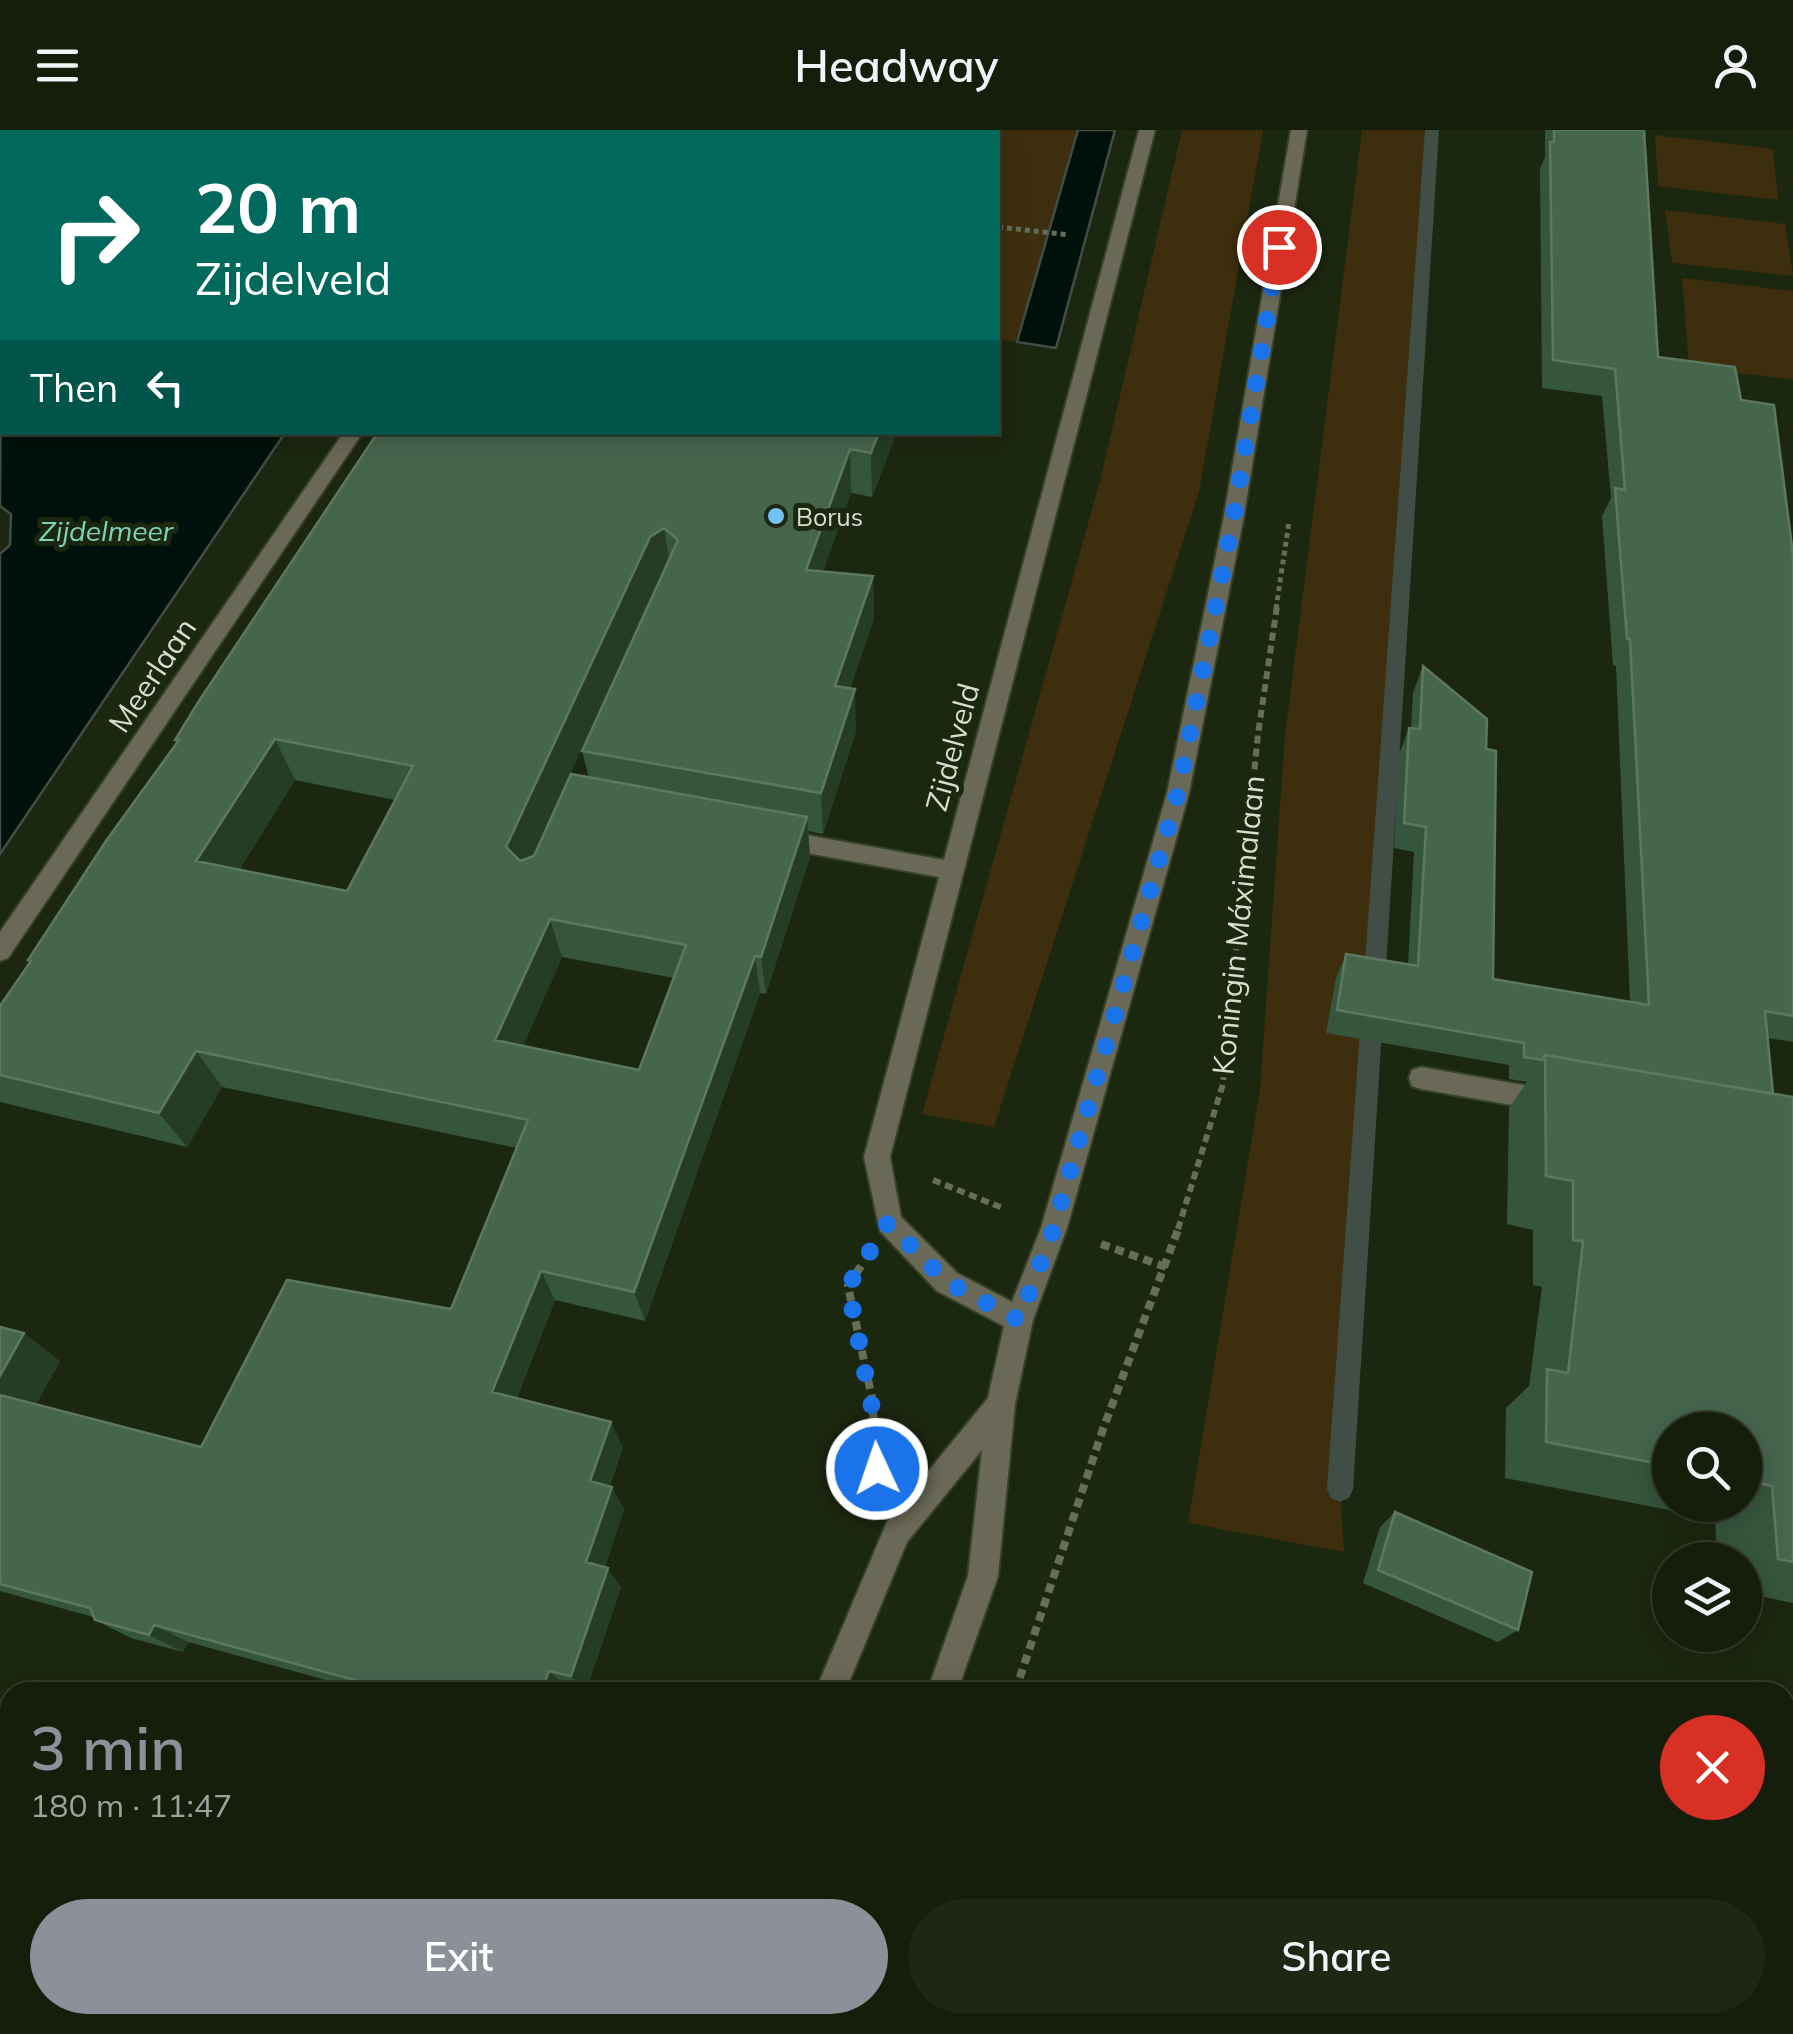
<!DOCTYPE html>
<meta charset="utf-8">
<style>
body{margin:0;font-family:Mulish,sans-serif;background:#1e2614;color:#f1f3f6;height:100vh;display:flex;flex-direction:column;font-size:38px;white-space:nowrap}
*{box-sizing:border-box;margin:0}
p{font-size:32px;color:#9da29d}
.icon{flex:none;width:55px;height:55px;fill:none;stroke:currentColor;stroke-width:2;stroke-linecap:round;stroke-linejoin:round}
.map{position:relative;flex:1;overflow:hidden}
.details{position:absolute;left:0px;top:1552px;width:1795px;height:352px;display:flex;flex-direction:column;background:#151d0b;border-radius:30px 30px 0 0;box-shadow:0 5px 25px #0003,0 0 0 2px #343b2c}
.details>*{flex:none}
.hud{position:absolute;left:0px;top:0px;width:1000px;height:305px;box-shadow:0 5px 25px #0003,0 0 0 2px #343b2c;background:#00695c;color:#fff;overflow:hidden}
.buttons{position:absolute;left:1652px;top:1282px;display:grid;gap:20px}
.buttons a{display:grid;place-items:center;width:110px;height:110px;border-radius:50%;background:#151d0b;box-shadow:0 5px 25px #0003,0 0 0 2px #343b2c;font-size:50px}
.pin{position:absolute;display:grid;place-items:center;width:85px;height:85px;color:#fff;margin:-42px;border:5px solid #fff;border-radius:50%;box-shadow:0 2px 10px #0007}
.me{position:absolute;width:110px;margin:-55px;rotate:357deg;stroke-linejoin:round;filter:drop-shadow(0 0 8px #0008)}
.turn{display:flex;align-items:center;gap:35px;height:210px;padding:0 30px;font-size:45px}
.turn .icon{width:130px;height:130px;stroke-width:2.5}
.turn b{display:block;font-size:70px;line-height:85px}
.then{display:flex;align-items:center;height:95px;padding:0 30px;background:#0003;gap:20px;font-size:38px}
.round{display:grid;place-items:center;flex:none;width:105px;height:105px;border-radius:52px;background:#1e2614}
.head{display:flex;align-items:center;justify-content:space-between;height:170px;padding:0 30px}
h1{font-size:60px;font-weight:600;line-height:75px;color:#8c9099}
.action{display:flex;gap:20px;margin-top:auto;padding:20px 30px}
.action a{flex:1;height:115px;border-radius:60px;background:#8c9099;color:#fff;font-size:40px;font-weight:600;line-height:115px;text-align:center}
.action a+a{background:#1e2614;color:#f1f3f6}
header{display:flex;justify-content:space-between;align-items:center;height:130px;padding:0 30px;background:#151d0b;font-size:45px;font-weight:600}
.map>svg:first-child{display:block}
.green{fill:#3d2e0e}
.water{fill:#00100a;stroke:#404e45;stroke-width:2.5}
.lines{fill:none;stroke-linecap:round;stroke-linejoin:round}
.stream{fill:#404e45;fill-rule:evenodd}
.minor-casing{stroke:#36412a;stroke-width:4}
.path-far2{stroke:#646e59;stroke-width:5;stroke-dasharray:5 4;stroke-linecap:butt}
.path-far1{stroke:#646e59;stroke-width:6;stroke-dasharray:8 5;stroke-linecap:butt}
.path{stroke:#646e59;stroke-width:8;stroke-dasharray:9 6;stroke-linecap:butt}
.minor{fill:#6a6957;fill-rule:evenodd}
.wall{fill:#35563d;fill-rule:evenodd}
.shaded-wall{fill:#243d24}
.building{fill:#46654d;stroke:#5d7861;stroke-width:2.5;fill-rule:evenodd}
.route{stroke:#1a73e8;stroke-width:18;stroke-dasharray:0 32.4}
.poi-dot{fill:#73c1f5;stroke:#1c270f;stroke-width:4}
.labels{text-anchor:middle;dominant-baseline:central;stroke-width:10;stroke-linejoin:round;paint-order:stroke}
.far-poi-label{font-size:25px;fill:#d6dece;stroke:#1c270f;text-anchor:start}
.far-water-label{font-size:28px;font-style:italic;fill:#7dd2b9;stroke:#1c270f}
.street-label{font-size:30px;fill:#d6dece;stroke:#1c270f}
</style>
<header><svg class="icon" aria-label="menu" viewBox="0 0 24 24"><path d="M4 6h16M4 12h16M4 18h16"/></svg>Headway<svg class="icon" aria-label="person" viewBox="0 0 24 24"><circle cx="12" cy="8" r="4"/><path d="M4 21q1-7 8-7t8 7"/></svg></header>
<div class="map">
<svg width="1793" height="1904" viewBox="0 0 1793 1904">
<rect width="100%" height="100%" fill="#1c270f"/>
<path class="green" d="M 702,0 L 1078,0 L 1017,212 L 998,210 L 998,2 Z
M 1182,0 L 1263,0 L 1199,362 L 994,997 L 922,984 L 1100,351 Z
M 1362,0 L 1432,0 L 1340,1359 L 1344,1422 L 1188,1393 L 1260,959 L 1285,605 Z
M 1655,5 L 1773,19 L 1778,70 L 1658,56 Z
M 1665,80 L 1785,94 L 1793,146 L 1672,133 Z
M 1682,148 L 1793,161 L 1793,249 L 1689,238 Z"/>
<path class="water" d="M 94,0 L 445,0 L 90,2 Z
M 1078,0 L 1115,0 L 1056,218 L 1017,212 Z
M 2,68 L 2,302 L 285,303 L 0,724 L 0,424 L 10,415 L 11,384 L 0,376 Z"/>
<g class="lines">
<path class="stream" d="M 1425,0 L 1439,0 L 1353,1359 L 1349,1368 L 1340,1372 L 1331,1368 L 1327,1359 Z"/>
<g class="minor-casing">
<path id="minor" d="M 1139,0 L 1155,0 L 890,1027 L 901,1087 L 957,1143 L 1012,1172 L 1041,1098 L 1167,663 L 1223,391 L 1291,0 L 1307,0 L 1243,391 L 1189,663 L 1067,1098 L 1033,1190 L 1015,1274 L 998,1446 L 957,1562 L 927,1562 L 968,1446 L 982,1320 L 907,1412 L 845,1562 L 815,1562 L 887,1392 L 988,1268 L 1004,1196 L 937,1161 L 880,1101 L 864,1027 L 939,747 L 779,718 L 768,709 L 779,700 L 944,730 Z
M 344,302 L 363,302 L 8,828 L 0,831 L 0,802 Z
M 1421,937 L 1552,960 L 1561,963 L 1565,971 L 1561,979 L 1552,982 L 1421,959 L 1412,956 L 1409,948 L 1412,940 Z
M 0,1749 L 10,1751 L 10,1785 L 0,1781 Z
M 430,1895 L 491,1895 L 495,1904 L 434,1904 Z
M 617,1895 L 680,1895 L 676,1904 L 613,1904 Z
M 704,1895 L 773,1895 L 777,1904 L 708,1904 Z
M 801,1895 L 836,1895 L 832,1904 L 797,1904 Z"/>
</g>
<path class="path-far2" d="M 998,97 L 1069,105
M 1276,479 L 1289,392"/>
<path class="path-far1" d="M 933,1050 L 1005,1079
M 1178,1099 L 1223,954 L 1258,604 L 1277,476"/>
<path class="path" d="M 1101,1114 L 1166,1137
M 861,1136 L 848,1156 L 872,1268 L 877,1337
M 1015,1562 L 1103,1299 L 1179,1097
M 887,1895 L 896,1904
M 910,1904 L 913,1895"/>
<use href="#minor" class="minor"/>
</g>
<path class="wall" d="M 1545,0 L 1644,0 L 1658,227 L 1741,270 L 1793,425 L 1793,912 L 1768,908 L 1773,964 L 1793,967 L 1793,1473 L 1745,1463 L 1745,1430 L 1717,1430 L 1715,1389 L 1505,1348 L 1506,1278 L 1529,1256 L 1542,1157 L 1533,1155 L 1533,1100 L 1507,1094 L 1509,978 L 1527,952 L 1509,949 L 1509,935 L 1326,903 L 1336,848 L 1346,824 L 1408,835 L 1414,722 L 1394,718 L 1399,624 L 1409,598 L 1411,598 L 1413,563 L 1423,536 L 1486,619 L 1493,849 L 1630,872 L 1616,536 L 1613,535 L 1602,386 L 1611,368 L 1602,266 L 1542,258 L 1540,39 L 1545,27 ZM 1670,1300 L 1745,1300 L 1745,1375 L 1670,1375 Z
M 378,302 L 897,302 L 872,367 L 851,363 L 823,441 L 873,446 L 874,489 L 850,558 L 856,601 L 823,704 L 808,701 L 810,727 L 766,864 L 760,863 L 645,1191 L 555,1170 L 517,1268 L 623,1317 L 610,1356 L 624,1379 L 605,1437 L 621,1457 L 586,1561 L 565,1556 L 562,1562 L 369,1562 L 188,1512 L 183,1522 L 131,1508 L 95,1490 L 93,1487 L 0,1461 L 0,1197 L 60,1231 L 36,1274 L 201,1317 L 451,1179 L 517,1018 L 222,957 L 187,1017 L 0,972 L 0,876 L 30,833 L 28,830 L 177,613 L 175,610 ZM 660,449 L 582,621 L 589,648 L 533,726 L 658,450 ZM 295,650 L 395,670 L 347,761 L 239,740 ZM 562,827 L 674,848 L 639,940 L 523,916 Z
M 1395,1382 L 1518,1500 L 1498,1512 L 1363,1453 L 1380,1397 Z
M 1169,1895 L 1785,1895 L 1793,1904 L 1188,1904 Z"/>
<path class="shaded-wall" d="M 879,302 L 897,302 L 872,367 L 871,323 Z
M 850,319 L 851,363 L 808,483 L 806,440 Z
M 664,398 L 671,441 L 658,450 L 520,756 L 506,717 L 650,407 Z
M 873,446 L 874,489 L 837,598 L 835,556 Z
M 855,559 L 856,601 L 823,704 L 821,663 Z
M 275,609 L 295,650 L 220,770 L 196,731 Z
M 807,687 L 810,727 L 766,864 L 761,827 Z
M 550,789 L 562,827 L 510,946 L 495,910 Z
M 755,826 L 760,863 L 645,1191 L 634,1162 Z
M 196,921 L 222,957 L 187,1017 L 159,983 Z
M 541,1141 L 555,1170 L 509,1288 L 492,1262 Z
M 24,1203 L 60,1231 L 28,1288 L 0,1269 L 0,1246 Z
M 611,1292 L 623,1317 L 604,1374 L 590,1351 Z
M 612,1357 L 624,1379 L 600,1452 L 586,1432 Z
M 608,1438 L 621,1457 L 586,1561 L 571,1546 Z
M 154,1495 L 188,1512 L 183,1522 L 149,1505 Z
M 549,1541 L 565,1556 L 562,1562 L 541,1562 Z"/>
<path class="building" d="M 1554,0 L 1644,0 L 1658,227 L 1735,237 L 1741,270 L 1774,275 L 1793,425 L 1793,886 L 1765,881 L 1773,964 L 1545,925 L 1542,930 L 1524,927 L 1524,913 L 1337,880 L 1346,824 L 1418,836 L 1426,697 L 1404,693 L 1409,598 L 1420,599 L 1423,536 L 1487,589 L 1486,619 L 1496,621 L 1493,849 L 1649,875 L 1630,509 L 1627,509 L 1615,358 L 1625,360 L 1615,239 L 1553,230 L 1550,12 L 1554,12 Z
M 378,302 L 879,302 L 871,323 L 850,319 L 806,440 L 873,446 L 835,556 L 855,559 L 821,663 L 582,621 L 678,410 L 664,398 L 650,407 L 506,717 L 520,731 L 534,726 L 571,644 L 807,687 L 761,827 L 755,826 L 634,1162 L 541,1141 L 492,1262 L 611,1292 L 590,1351 L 612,1357 L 586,1432 L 608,1438 L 571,1546 L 549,1541 L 541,1562 L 398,1562 L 154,1495 L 149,1505 L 95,1490 L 90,1478 L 0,1454 L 0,1265 L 201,1317 L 287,1150 L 451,1179 L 528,990 L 196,921 L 159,983 L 0,945 L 0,876 L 31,831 L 28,830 L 106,711 L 179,610 L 175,610 L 199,571 ZM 275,609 L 413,636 L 347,761 L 196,731 ZM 550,789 L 686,815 L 639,940 L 495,910 Z
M 1545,925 L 1793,967 L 1793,1432 L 1778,1429 L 1772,1356 L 1745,1350 L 1745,1300 L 1670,1300 L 1670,1336 L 1546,1312 L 1547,1239 L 1568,1243 L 1583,1111 L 1573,1110 L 1573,1051 L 1546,1046 Z
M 0,1197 L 24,1203 L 0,1246 Z
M 1395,1382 L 1532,1442 L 1518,1500 L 1378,1440 Z
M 1785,1837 L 1793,1840 L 1793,1904 L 1195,1904 L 1177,1895 L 1785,1895 Z"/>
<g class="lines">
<path class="route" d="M 877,1339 L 878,1308 L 848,1156 L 888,1093 L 947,1152 L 1019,1190 L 1054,1098 L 1178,663 L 1233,391 L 1279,117"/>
</g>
<circle class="poi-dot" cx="776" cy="386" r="10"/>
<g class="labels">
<g class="far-poi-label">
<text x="796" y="386">Borus</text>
</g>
<g class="far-water-label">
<text x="106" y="400">Zijdelmeer</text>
</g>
<g class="street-label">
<text transform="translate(152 545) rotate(-56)">Meerlaan</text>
<text transform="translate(952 617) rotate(-75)">Zijdelveld</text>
<text transform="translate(1238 795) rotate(-84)">Koningin Máximalaan</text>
</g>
</g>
</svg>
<div class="buttons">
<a><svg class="icon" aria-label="search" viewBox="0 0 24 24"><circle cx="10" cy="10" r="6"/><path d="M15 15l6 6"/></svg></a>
<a><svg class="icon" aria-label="layers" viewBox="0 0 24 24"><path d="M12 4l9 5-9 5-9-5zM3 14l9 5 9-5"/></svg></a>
</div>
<div class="pin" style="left:1279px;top:117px;background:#d93025"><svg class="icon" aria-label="arrive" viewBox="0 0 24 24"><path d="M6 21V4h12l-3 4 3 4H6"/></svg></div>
<svg class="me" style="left:877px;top:1339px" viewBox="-20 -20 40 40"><circle r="17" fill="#1a73e8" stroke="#fff" stroke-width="3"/><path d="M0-11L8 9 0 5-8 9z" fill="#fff"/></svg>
<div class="hud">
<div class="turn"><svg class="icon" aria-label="right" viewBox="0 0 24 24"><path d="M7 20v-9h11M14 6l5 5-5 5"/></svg><div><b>20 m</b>Zijdelveld</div></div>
<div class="then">Then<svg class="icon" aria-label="left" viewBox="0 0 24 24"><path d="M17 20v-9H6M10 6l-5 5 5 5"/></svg></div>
</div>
<section class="details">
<div class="head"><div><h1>3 min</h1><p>180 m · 11:47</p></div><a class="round" style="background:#d93025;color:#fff"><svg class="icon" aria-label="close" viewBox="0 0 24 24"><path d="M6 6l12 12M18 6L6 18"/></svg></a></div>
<div class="action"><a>Exit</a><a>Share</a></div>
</section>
</div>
